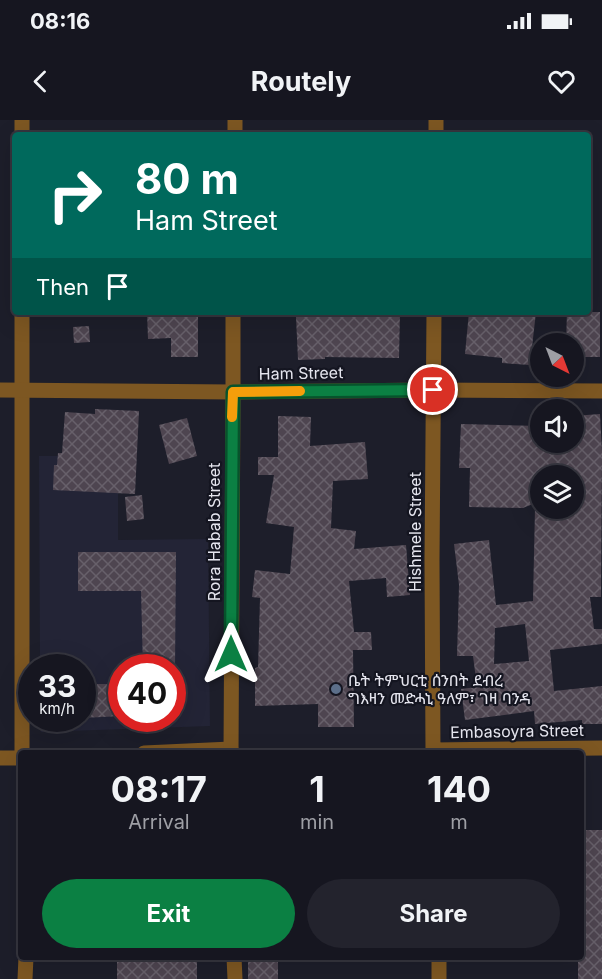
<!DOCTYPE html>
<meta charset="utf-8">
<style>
body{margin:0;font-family:Inter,"Noto Sans Ethiopic",sans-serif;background:#23232d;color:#f1f3f6;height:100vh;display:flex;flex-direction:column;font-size:22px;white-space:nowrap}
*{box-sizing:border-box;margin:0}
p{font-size:20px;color:#9e9fa5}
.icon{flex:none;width:33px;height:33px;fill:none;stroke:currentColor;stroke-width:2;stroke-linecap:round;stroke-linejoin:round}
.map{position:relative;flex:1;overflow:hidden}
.drawer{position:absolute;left:18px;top:630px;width:566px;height:210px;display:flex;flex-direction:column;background:#161620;border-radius:6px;box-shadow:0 6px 24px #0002,0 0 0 2px #35353e}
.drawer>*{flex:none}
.hud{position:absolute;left:12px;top:12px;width:579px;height:183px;border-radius:6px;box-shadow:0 6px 24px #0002,0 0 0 2px #35353e;background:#00695c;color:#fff;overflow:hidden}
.needle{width:39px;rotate:138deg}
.tools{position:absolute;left:530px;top:213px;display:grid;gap:12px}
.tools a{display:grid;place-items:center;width:54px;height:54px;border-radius:50%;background:#161620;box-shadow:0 6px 24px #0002,0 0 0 2px #35353e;font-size:30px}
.speed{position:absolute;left:18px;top:534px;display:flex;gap:12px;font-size:30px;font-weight:700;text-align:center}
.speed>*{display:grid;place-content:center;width:78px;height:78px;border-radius:50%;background:#161620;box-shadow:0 6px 24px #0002,0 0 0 2px #35353e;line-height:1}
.speed small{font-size:15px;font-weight:400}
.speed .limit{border:9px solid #d22;background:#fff;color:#111}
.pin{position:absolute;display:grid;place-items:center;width:51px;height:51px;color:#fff;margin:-26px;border:3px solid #fff;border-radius:50%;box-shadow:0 2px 6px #0007}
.me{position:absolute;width:66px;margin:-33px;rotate:0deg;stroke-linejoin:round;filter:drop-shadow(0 0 4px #0008)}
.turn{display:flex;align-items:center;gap:21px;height:126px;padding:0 24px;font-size:27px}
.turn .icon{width:78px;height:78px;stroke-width:2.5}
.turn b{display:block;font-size:42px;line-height:51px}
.then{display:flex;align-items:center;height:57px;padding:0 24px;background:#0003;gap:12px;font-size:22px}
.eta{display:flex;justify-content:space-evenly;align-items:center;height:102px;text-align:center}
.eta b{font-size:36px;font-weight:700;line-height:42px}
.button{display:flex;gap:12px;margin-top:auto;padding:12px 24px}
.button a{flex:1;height:69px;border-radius:36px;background:#0b8043;color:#fff;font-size:24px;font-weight:700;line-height:69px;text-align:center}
.button a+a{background:#23232d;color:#f1f3f6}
.status{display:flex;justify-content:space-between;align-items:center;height:42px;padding:0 30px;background:#161620;direction:ltr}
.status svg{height:16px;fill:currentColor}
header{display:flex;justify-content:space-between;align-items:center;height:78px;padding:0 24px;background:#161620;font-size:27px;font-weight:700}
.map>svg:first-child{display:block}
.built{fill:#232436;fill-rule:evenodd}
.building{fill:url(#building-cross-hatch);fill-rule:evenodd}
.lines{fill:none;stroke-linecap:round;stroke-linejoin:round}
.minor{stroke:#7d5722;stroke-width:15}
.tertiary{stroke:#7d5722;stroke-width:15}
.route-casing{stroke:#07532c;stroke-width:15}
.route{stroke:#0b8043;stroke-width:10}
.slow{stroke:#f59e0b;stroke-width:10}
.service-dot{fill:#5c6f8a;stroke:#141520;stroke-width:2}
.labels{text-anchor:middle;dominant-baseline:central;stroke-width:4.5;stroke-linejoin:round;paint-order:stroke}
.street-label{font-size:16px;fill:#e5e5ee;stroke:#141520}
.poi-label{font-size:16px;fill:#e5e5ee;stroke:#141520;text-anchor:start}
</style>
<div class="status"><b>08:16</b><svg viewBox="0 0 49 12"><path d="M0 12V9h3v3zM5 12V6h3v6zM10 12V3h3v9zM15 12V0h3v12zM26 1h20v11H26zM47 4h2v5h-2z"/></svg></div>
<header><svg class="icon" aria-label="back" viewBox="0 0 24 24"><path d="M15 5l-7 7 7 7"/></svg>Routely<svg class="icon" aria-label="heart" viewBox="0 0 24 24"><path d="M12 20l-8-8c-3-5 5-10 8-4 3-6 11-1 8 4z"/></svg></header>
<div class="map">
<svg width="602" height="859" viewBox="0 0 602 859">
<defs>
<pattern id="building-cross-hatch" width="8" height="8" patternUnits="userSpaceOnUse" patternTransform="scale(1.5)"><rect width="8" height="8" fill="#4e4550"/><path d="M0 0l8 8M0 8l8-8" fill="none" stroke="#67606a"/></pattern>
</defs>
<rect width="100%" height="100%" fill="#1d1e2a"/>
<path class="built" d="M 39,336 L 118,336 L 118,420 L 208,419 L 210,606 L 41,612 L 41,599 L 82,598 L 82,548 L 40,547 ZM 122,548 L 172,548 L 172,598 L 122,598 Z"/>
<path class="building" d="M 147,192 L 198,192 L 198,237 L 171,237 L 171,218 L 148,219 Z
M 333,192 L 400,192 L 399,238 L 325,237 L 325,239 L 298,240 L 296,197 L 333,195 Z
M 469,192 L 536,192 L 530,245 L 502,243 L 502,238 L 465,234 Z
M 567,192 L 600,192 L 600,237 L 573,237 L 573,224 L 566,224 Z
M 89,206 L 90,222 L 74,223 L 73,207 Z
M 95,289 L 139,291 L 135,374 L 53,370 L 54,345 L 57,345 L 58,333 L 62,333 L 65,292 L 95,294 Z
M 600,294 L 602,332 L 601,477 L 590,477 L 594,509 L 602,509 L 602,524 L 550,530 L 554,571 L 602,566 L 602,604 L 582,604 L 582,600 L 535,604 L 534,591 L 465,600 L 461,569 L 477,567 L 473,536 L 457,536 L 459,465 L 454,424 L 489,420 L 496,485 L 533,481 L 535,388 L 573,388 L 573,356 L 540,356 L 540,381 L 523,388 L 469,387 L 470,348 L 459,348 L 461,304 L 540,306 L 540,322 L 573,322 L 573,296 ZM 525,504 L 529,541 L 494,544 L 495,508 Z
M 278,296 L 311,297 L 310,326 L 365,322 L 368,359 L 333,361 L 331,408 L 356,411 L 354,429 L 406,425 L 410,475 L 387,477 L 386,458 L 349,461 L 354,512 L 371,512 L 372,530 L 353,530 L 354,607 L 318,607 L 318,584 L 255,586 L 255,548 L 258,547 L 260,478 L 252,477 L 255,450 L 290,454 L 294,407 L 266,403 L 274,355 L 258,355 L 258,337 L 278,337 Z
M 187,298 L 197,336 L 169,344 L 159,305 Z
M 142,375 L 144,399 L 127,401 L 125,377 Z
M 78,432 L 176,432 L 175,548 L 143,548 L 141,471 L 78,471 Z
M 82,564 L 122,564 L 122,596 L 82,598 Z
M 580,710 L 602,710 L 602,859 L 578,859 L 578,837 L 580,837 Z
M 144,837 L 197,837 L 197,859 L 117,859 L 117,838 Z
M 248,840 L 278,840 L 278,859 L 248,859 Z"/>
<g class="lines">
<path class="minor" d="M 22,15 L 22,0
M 235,15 L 235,0
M 436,15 L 436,0
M 233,272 L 233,192
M 433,630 L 602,628
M 22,633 L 22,192
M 144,633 L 231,629
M 433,633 L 432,441 L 434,192
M 0,638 L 21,638
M 439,837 L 439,859
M 25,859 L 26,837"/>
<path class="tertiary" d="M 0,270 L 233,272 L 433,270 L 602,271
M 231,633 L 233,272
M 234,837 L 235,859"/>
</g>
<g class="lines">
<g class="route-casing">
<path id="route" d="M 231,534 L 233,272 L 433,270"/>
</g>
<use href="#route" class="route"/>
<path class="slow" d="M 232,297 L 233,272 L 300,271"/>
</g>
<circle class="service-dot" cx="336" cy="569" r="6"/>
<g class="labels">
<g class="street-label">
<text transform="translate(301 253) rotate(-1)">Ham Street</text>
<text transform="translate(214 412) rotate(-90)">Rora Habab Street</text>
<text transform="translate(415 412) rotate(-90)">Hishmele Street</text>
<text transform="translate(517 611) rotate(-1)">Embasoyra Street</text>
</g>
<g class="poi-label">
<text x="348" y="560">ቤት ትምህርቲ ሰንበት ደብረ<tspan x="348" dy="18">ግእዛን መድሓኒ ዓለም፣ ገዛ ባንዳ</tspan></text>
</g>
</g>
</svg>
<div class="tools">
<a><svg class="needle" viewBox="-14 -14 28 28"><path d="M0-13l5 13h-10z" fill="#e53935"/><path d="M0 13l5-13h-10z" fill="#9e9fa5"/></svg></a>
<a><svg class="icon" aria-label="sound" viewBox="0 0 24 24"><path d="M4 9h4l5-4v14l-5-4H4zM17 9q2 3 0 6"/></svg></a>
<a><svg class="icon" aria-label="layers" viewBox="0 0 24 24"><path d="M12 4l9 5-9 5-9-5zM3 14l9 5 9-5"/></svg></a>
</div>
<div class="speed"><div>33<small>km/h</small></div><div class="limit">40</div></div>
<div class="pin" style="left:433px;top:270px;background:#d93025"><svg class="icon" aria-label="arrive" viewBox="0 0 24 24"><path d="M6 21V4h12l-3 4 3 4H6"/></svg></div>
<svg class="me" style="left:231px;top:534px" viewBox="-20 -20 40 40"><path d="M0-17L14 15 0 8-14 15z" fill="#0b8043" stroke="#fff" stroke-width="4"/></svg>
<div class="hud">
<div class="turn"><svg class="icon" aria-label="right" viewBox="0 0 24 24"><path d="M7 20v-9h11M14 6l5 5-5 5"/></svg><div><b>80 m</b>Ham Street</div></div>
<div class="then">Then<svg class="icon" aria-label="arrive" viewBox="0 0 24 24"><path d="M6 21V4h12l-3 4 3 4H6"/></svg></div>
</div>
<section class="drawer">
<div class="eta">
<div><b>08:17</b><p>Arrival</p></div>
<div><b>1</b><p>min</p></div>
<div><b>140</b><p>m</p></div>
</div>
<div class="button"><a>Exit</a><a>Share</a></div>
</section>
</div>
